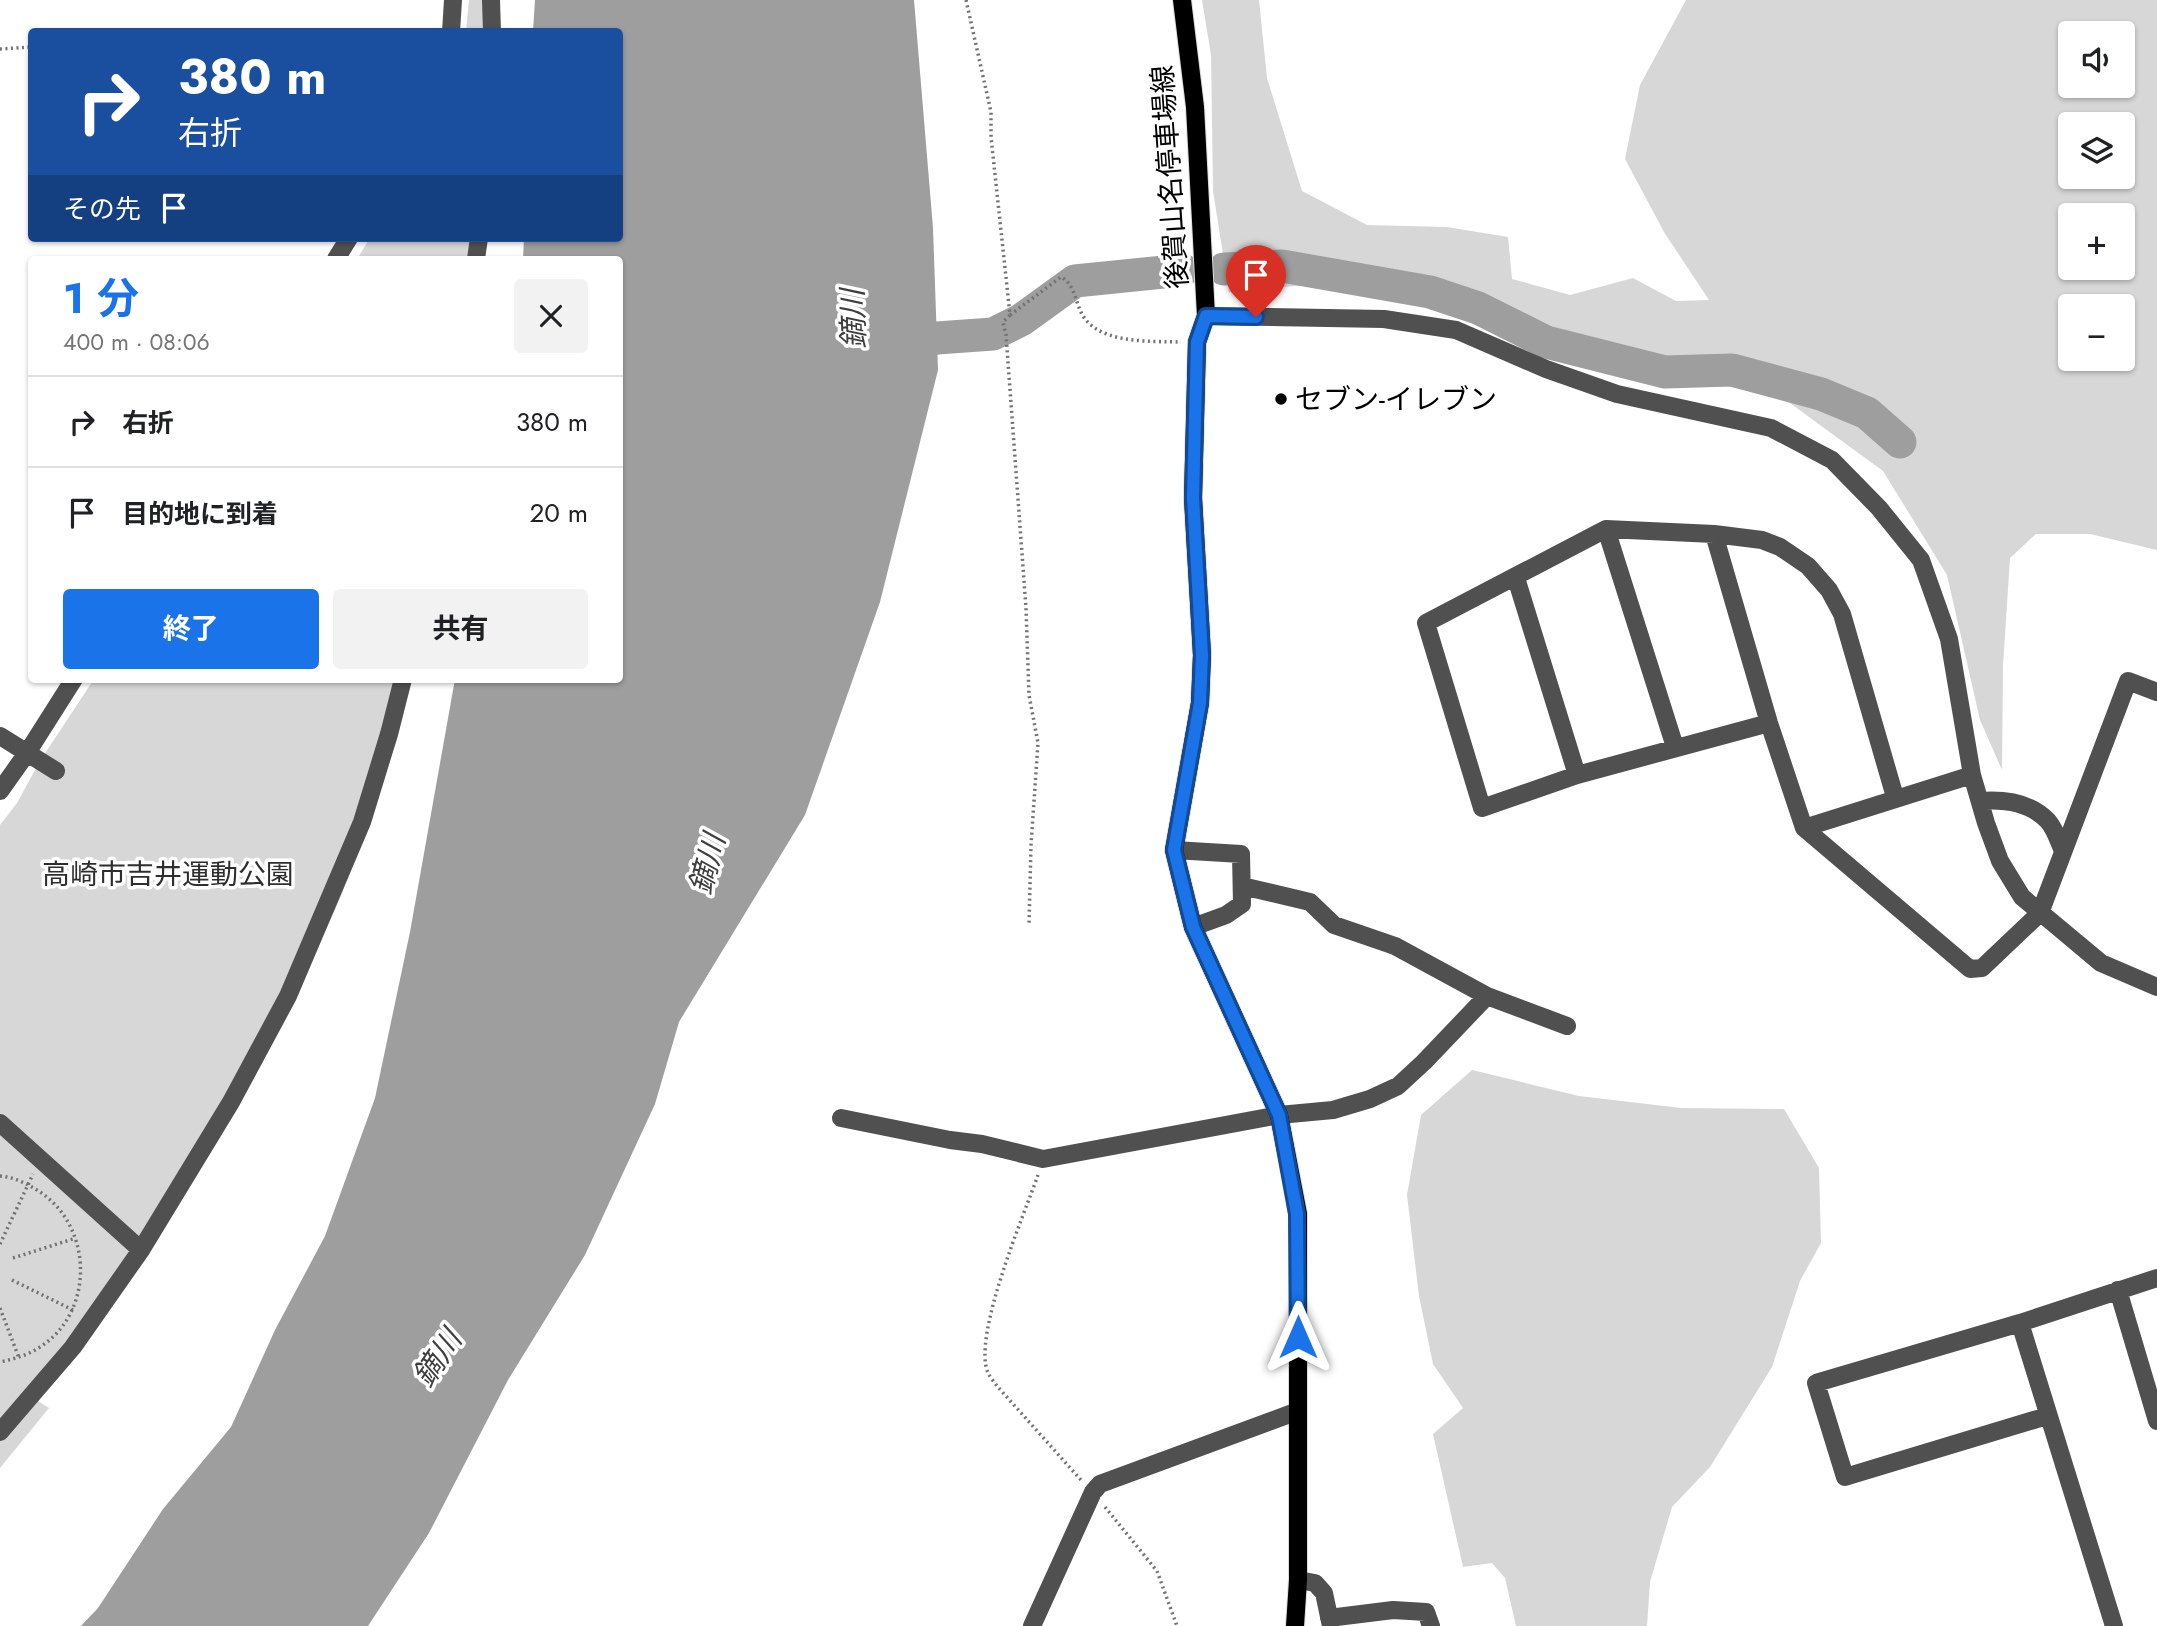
<!DOCTYPE html>
<html lang="ja">
<meta charset="utf-8">
<style>
body{margin:0;font-family:Jost,"Noto Sans JP",sans-serif;background:#f2f2f2;color:#202124;height:100vh;display:flex;flex-direction:column;font-size:26px;white-space:nowrap}
*{box-sizing:border-box;margin:0}
p{font-size:23px;color:#757577}
.icon{flex:none;width:38px;height:38px;fill:none;stroke:currentColor;stroke-width:2;stroke-linecap:round;stroke-linejoin:round}
.map{position:relative;flex:1;overflow:hidden}
.side{position:absolute;left:28px;top:256px;width:595px;height:427px;display:flex;flex-direction:column;background:#fff;border-radius:7px;box-shadow:0 2px 5px #0004}
.side>*{flex:none}
.banner{position:absolute;left:28px;top:28px;width:595px;height:214px;border-radius:7px;box-shadow:0 2px 5px #0004;background:#1a4fa0;color:#fff;overflow:hidden}
.tools{position:absolute;left:2058px;top:21px;display:grid;gap:14px}
.tools a{display:grid;place-items:center;width:77px;height:77px;border-radius:7px;background:#fff;box-shadow:0 2px 5px #0004;font-size:35px}
.pin{position:absolute;display:grid;place-items:center;width:60px;height:60px;color:#fff;margin:-72px -30px;border-radius:50% 50% 50% 0;rotate:-45deg;box-shadow:0 0 7px #0007}
.pin .icon{rotate:45deg}
.me{position:absolute;width:77px;margin:-38px;rotate:0deg;stroke-linejoin:round;filter:drop-shadow(0 0 5px #0008)}
.turn{display:flex;align-items:center;gap:24px;height:147px;padding:0 35px;font-size:32px}
.turn .icon{width:91px;height:91px;stroke-width:2.5}
.turn b{display:block;font-size:49px;line-height:60px}
.then{display:flex;align-items:center;height:66px;padding:0 35px;background:#0003;gap:14px;font-size:26px}
.round{display:grid;place-items:center;flex:none;width:74px;height:74px;border-radius:7px;background:#f2f2f2}
.headline{display:flex;align-items:center;justify-content:space-between;height:119px;padding:0 35px}
h1{font-size:42px;font-weight:700;line-height:52px;color:#1a73e8}
.cta{display:flex;gap:14px;margin-top:auto;padding:14px 35px}
.cta a{flex:1;height:80px;border-radius:7px;background:#1a73e8;color:#fff;font-size:28px;font-weight:700;line-height:80px;text-align:center}
.cta a+a{background:#f2f2f2;color:#202124}
ul{padding:0;list-style:none}
li{display:flex;align-items:center;gap:21px;height:91px;padding:0 35px;border-top:2px solid #e0e0e0}
li div{flex:1}
li b{display:block;font-size:26px}
li em{font-style:normal}
.map>svg:first-child{display:block}
.green{fill:#d7d7d7;fill-rule:evenodd}
.water{fill:#9e9e9e}
.lines{fill:none;stroke-linecap:round;stroke-linejoin:round}
.river{stroke:#9e9e9e;stroke-width:33}
.major-casing{stroke:#dbdbdb;stroke-width:20}
.path{stroke:#727272;stroke-width:3.5;stroke-dasharray:2 3.5;stroke-linecap:butt}
.minor{stroke:#505050;stroke-width:18}
.major{stroke:#000;stroke-width:18}
.route-casing{stroke:#114b97;stroke-width:18}
.route{stroke:#1a73e8;stroke-width:12}
.poi-dot{fill:#000;stroke:#fff;stroke-width:2.5}
.labels{text-anchor:middle;dominant-baseline:central;stroke-width:7;stroke-linejoin:round;paint-order:stroke}
.street-label{font-size:28px;fill:#000;stroke:#fff}
.poi-label{font-size:28px;fill:#000;stroke:#fff;text-anchor:start}
.park-label{font-size:28px;fill:#2e2e2e;stroke:#fff}
.water-label{font-size:30px;font-style:italic;fill:#3f3f3f;stroke:#fff}
</style>
<div class="map">
<svg width="2157" height="1626" viewBox="0 0 2157 1626">
<rect width="100%" height="100%" fill="#fff"/>
<path class="green" d="M 469,0 L 495,0 L 495,31 L 466,32 Z
M 1202,0 L 1259,0 L 1267,78 L 1302,191 L 1367,225 L 1447,227 L 1508,237 L 1512,279 L 1570,295 L 1633,278 L 1676,301 L 1709,300 L 1664,232 L 1625,159 L 1640,85 L 1686,0 L 2157,0 L 2157,550 L 2090,534 L 2036,534 L 2010,558 L 2003,666 L 2002,770 L 1980,720 L 1947,575 L 1883,471 L 1783,398 L 1693,378 L 1603,341 L 1330,283 L 1229,292 L 1213,191 L 1211,55 ZM 2123,33 L 2123,86 L 2070,86 L 2070,33 ZM 2123,124 L 2123,177 L 2070,177 L 2070,124 ZM 2123,215 L 2123,268 L 2070,268 L 2070,215 ZM 2123,306 L 2123,359 L 2070,359 L 2070,306 Z
M 370,238 L 484,238 L 481,259 L 357,259 Z
M 94,679 L 412,679 L 398,736 L 369,825 L 336,908 L 293,999 L 38,1401 L 49,1408 L 0,1468 L 0,825 L 17,803 L 40,761 Z
M 1472,1070 L 1579,1096 L 1681,1108 L 1784,1109 L 1819,1168 L 1821,1243 L 1800,1281 L 1772,1367 L 1710,1467 L 1672,1507 L 1650,1582 L 1647,1626 L 1516,1626 L 1505,1578 L 1492,1563 L 1463,1567 L 1433,1434 L 1463,1408 L 1433,1364 L 1419,1296 L 1407,1195 L 1421,1115 Z"/>
<path class="water" d="M 535,0 L 914,0 L 933,228 L 938,370 L 880,602 L 805,815 L 679,1022 L 655,1104 L 585,1255 L 508,1380 L 429,1533 L 368,1626 L 81,1626 L 98,1608 L 163,1509 L 231,1427 L 275,1330 L 325,1236 L 375,1098 L 410,932 L 455,679 L 620,679 L 620,259 L 523,259 L 524,238 L 620,238 L 620,32 L 533,31 Z"/>
<g class="lines">
<path class="river" d="M 1224,269 L 1282,266 L 1430,292 L 1478,308 L 1546,342 L 1665,372 L 1732,370 L 1821,394 L 1867,413 L 1900,442
M 892,347 L 937,338 L 993,334 L 1021,320 L 1075,281 L 1183,270"/>
<g class="major-casing">
<path id="major" d="M 1182,0 L 1195,107 L 1206,316 L 1197,342 L 1193,498 L 1202,655 L 1200,703 L 1174,850 L 1193,927 L 1279,1115 L 1298,1214 L 1298,1580 L 1295,1626"/>
</g>
<path class="path" d="M 966,0 L 991,112 L 991,137 L 1010,315 L 1003,322 L 1006,335 L 1026,608 L 1029,695 L 1038,743 L 1031,845 L 1029,925
M 0,49 L 32,47
M 1010,315 L 1061,277 C 1073,283 1075,298 1080,310 C 1094,345 1151,341 1181,342
M 1038,1175 C 1024,1215 972,1336 988,1373 C 990,1377 994,1382 997,1386 L 1081,1480
M 0,1176 C 14,1177 28,1184 40,1192 C 93,1227 95,1312 40,1347 C 28,1355 14,1359 0,1362
M 0,1244 L 33,1174
M 13,1258 L 76,1238
M 12,1280 L 73,1310
M 0,1308 L 19,1358
M 1105,1507 L 1157,1571 L 1177,1626"/>
<path class="minor" d="M 491,0 L 492,32
M 451,32 L 453,0
M 336,259 L 349,238
M 476,259 L 479,238
M 1206,316 L 1384,319 L 1456,330 L 1546,369 L 1617,394 L 1771,428 L 1832,460 L 1879,508 L 1921,560 L 1949,639 L 1972,775 L 1986,823 L 2000,861 L 2022,897 L 2101,963 L 2157,987
M 1606,529 L 1675,747
M 1714,534 L 1769,723 L 1804,828 L 1970,969 L 1982,968 L 2040,913 L 2128,681 L 2157,692
M 1516,578 L 1577,775
M 1769,723 L 1577,775 L 1482,808 L 1426,623 L 1606,529 L 1714,534 L 1762,540 L 1780,547 L 1808,566 L 1829,590 L 1842,614 L 1895,797
M 0,736 L 56,771
M 0,791 L 27,753 L 74,679
M 1980,801 C 2005,799 2030,802 2048,821 C 2055,829 2059,842 2063,851
M 1804,828 L 1972,775
M 1174,850 L 1241,854 L 1242,904 L 1226,915 L 1193,927
M 1242,886 L 1310,902 L 1334,925 L 1395,946 L 1487,996 L 1567,1026
M 841,1118 L 950,1140 L 982,1144 L 1043,1159 L 1279,1115 L 1333,1110 L 1370,1099 L 1398,1086 L 1424,1062 L 1487,996
M 0,1123 L 141,1250
M 2118,1290 L 2157,1421
M 2020,1323 L 2114,1626
M 2047,1416 L 1845,1477 L 1816,1383 L 2020,1323 L 2157,1278
M 0,1432 L 73,1347 L 141,1250 L 231,1102 L 288,996 L 362,822 L 389,734 L 403,679
M 1298,1580 L 1315,1583 L 1324,1593 L 1331,1626
M 1329,1618 L 1393,1610 L 1426,1612 L 1431,1626
M 1032,1626 L 1093,1492 L 1100,1484 L 1298,1411"/>
<use href="#major" class="major"/>
</g>
<g class="lines">
<g class="route-casing">
<path id="route" d="M 1256,317 L 1206,316 L 1197,342 L 1193,498 L 1202,655 L 1200,703 L 1174,850 L 1193,927 L 1279,1115 L 1297,1214 L 1298,1337"/>
</g>
<use href="#route" class="route"/>
</g>
<circle class="poi-dot" cx="1281" cy="399" r="7"/>
<g class="labels">
<g class="street-label">
<text transform="translate(1170 177) rotate(-94)">後賀山名停車場線</text>
</g>
<g class="poi-label">
<text x="1295" y="399">セブン-イレブン</text>
</g>
<g class="park-label">
<text x="168" y="874">高崎市吉井運動公園</text>
</g>
<g class="water-label">
<text transform="translate(853 319) rotate(-92)">鏑川</text>
<text transform="translate(707 864) rotate(-75)">鏑川</text>
<text transform="translate(437 1358) rotate(-56)">鏑川</text>
</g>
</g>
</svg>
<div class="tools">
<a><svg class="icon" aria-label="sound" viewBox="0 0 24 24"><path d="M4 9h4l5-4v14l-5-4H4zM17 9q2 3 0 6"/></svg></a>
<a><svg class="icon" aria-label="layers" viewBox="0 0 24 24"><path d="M12 4l9 5-9 5-9-5zM3 14l9 5 9-5"/></svg></a>
<a>+</a>
<a>−</a>
</div>
<div class="pin" style="left:1256px;top:317px;background:#d93025"><svg class="icon" aria-label="arrive" viewBox="0 0 24 24"><path d="M6 21V4h12l-3 4 3 4H6"/></svg></div>
<svg class="me" style="left:1298px;top:1337px" viewBox="-20 -20 40 40"><path d="M0-17L14 15 0 8-14 15z" fill="#1a73e8" stroke="#fff" stroke-width="4"/></svg>
<div class="banner">
<div class="turn"><svg class="icon" aria-label="right" viewBox="0 0 24 24"><path d="M7 20v-9h11M14 6l5 5-5 5"/></svg><div><b>380 m</b>右折</div></div>
<div class="then">その先<svg class="icon" aria-label="arrive" viewBox="0 0 24 24"><path d="M6 21V4h12l-3 4 3 4H6"/></svg></div>
</div>
<section class="side">
<div class="headline"><div><h1>1 分</h1><p>400 m · 08:06</p></div><a class="round"><svg class="icon" aria-label="close" viewBox="0 0 24 24"><path d="M6 6l12 12M18 6L6 18"/></svg></a></div>
<ul>
<li><svg class="icon" aria-label="right" viewBox="0 0 24 24"><path d="M7 20v-9h11M14 6l5 5-5 5"/></svg><div><b>右折</b></div><em>380 m</em></li>
<li><svg class="icon" aria-label="arrive" viewBox="0 0 24 24"><path d="M6 21V4h12l-3 4 3 4H6"/></svg><div><b>目的地に到着</b></div><em>20 m</em></li>
</ul>
<div class="cta"><a>終了</a><a>共有</a></div>
</section>
</div>
